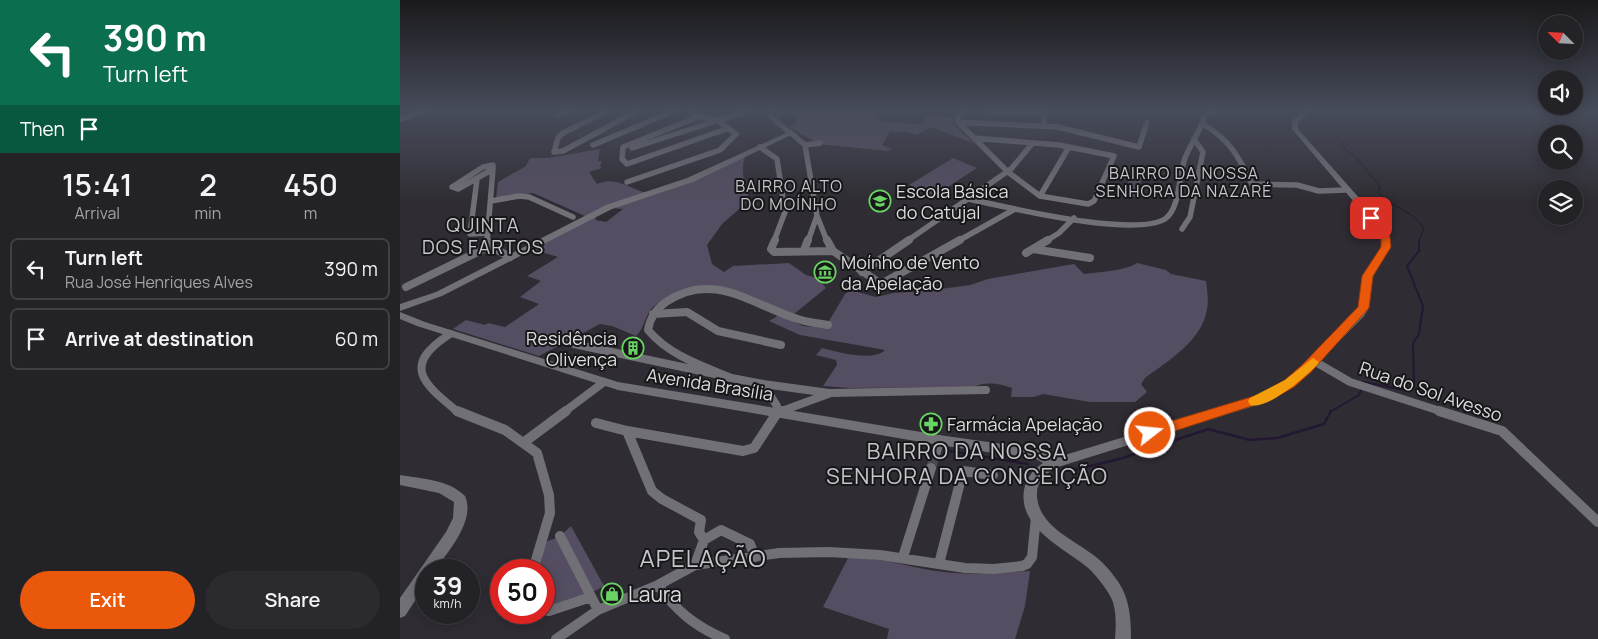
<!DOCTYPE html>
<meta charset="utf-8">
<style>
body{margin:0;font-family:Manrope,sans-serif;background:#2b2a2e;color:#f1f3f6;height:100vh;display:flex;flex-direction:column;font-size:19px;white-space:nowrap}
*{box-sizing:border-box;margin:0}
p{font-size:16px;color:#a3a4a7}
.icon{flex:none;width:28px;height:28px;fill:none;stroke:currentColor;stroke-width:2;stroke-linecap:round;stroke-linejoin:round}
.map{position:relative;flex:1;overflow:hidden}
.sheet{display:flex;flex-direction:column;background:#232226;width:400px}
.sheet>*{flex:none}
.banner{background:#0b6e4f;color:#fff;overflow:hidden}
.needle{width:32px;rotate:294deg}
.tools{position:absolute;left:1138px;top:15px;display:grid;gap:10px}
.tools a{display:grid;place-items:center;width:45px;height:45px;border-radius:50%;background:#232226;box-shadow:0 2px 12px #0003,0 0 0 1px #403f43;font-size:25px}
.speed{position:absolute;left:15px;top:559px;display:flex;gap:10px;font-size:25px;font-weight:700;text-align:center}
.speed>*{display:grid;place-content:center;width:65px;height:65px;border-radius:50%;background:#232226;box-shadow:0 2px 12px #0003,0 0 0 1px #403f43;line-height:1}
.speed small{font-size:12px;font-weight:400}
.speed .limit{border:8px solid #d22;background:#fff;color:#111}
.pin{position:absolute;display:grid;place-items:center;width:42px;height:42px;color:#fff;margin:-21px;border-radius:10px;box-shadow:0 2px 8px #0006}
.me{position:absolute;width:55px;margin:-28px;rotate:74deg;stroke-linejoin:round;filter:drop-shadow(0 0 4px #0008)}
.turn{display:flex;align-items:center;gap:18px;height:105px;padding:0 20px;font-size:22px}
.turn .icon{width:65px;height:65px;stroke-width:2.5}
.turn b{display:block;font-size:35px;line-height:42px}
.then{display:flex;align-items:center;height:48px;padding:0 20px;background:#0003;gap:10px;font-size:19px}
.eta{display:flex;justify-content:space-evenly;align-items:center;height:85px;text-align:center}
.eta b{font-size:30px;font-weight:600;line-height:35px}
.button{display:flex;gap:10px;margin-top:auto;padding:10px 20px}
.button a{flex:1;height:58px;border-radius:30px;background:#ea580c;color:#fff;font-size:20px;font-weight:600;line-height:58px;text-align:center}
.button a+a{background:#2b2a2e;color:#f1f3f6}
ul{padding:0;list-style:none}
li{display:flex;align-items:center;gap:15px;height:62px;margin:0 10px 8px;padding:0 10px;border:2px solid #403f43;border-radius:8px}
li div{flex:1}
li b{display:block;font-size:19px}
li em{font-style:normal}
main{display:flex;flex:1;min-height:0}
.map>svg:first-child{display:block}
.green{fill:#554d61}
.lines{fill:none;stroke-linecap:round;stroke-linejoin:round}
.stream-far2{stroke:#231732;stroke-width:1}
.stream-far1{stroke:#231732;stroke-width:2}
.stream{stroke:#231732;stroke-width:2.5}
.street-tunnel{stroke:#49474d;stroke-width:10;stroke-dasharray:10 5;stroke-linecap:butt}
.street-far2{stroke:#727077;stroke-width:5.5}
.street-far1{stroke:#727077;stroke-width:8}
.street{stroke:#727077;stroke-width:10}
.secondary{fill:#727077;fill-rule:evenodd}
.route{fill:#ea580c;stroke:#983908}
.slow{fill:#f59e0b}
.labels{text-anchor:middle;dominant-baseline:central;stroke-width:4;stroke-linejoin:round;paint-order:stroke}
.far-neighbourhood-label{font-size:16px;letter-spacing:1px;fill:#c7c5cc;stroke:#171618}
.poi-label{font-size:18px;fill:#dddcdf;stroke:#171618;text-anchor:start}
.street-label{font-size:18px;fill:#dddcdf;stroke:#171618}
.neighbourhood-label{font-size:19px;letter-spacing:1px;fill:#c7c5cc;stroke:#171618}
.near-poi-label{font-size:21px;fill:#dddcdf;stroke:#171618;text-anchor:start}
.near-neighbourhood-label{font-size:22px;letter-spacing:1px;fill:#c7c5cc;stroke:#171618}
.near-quarter-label{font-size:24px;letter-spacing:1px;fill:#c7c5cc;stroke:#171618}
</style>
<main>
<section class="sheet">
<div class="banner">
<div class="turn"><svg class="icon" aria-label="left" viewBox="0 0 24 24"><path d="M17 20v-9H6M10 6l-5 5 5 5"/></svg><div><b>390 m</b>Turn left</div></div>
<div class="then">Then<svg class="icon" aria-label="arrive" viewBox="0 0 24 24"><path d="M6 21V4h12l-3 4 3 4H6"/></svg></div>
</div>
<div class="eta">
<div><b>15:41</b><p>Arrival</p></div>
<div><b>2</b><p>min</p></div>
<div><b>450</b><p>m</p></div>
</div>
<ul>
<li><svg class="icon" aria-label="left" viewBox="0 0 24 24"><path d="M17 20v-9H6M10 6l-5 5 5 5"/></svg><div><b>Turn left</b><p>Rua José Henriques Alves</p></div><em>390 m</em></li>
<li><svg class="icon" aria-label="arrive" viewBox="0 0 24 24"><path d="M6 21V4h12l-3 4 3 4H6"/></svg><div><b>Arrive at destination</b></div><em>60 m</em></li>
</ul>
<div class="button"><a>Exit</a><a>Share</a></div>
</section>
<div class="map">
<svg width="1198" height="639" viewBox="0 0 1198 639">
<rect width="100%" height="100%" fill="#2f2d33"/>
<path class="green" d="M 372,111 L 466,111 L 483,122 L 523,124 L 527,116 L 554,118 L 553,124 L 575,144 L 531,127 L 517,135 L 507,132 L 490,131 L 482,145 L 492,149 L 487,151 L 419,144 L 389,127 L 396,124 L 398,114 L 386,114 L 375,117 Z
M 200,149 L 198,161 L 202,161 L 200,166 L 202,168 L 189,172 L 197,184 C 218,175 229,190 249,193 L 206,206 L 185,216 L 133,193 L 96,198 L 98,182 L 126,166 L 130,158 L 148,158 Z
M 345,156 C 342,168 341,179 350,190 L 345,204 L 322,224 L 307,245 L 312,264 L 324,272 L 333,266 L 389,263 L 406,275 L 417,278 L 426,288 L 394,314 C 351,299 342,283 291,291 C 276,293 265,297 253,307 C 244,316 245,328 236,336 L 212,326 L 200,324 L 139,356 L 53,329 L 66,320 L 85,325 L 88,323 L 105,327 L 139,304 L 120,297 L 141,281 L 127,276 L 158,257 L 132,249 L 195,216 L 196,220 L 206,222 L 223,209 L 212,208 L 266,191 Z
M 553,158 L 577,168 L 534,196 L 509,185 Z
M 736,165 L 740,165 L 740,175 L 742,176 L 737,197 L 722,195 Z
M 737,263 L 766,270 L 771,274 L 806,281 C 807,290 809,300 807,309 C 802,341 769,360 745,378 L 741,384 L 747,392 L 735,402 L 690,402 L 643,394 L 634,397 L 611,397 L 612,388 C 600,384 587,381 574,387 L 450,388 L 423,386 L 437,365 L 436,360 L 416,355 L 422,348 C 437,352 473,362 485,350 L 400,335 L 369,321 L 379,315 L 403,326 L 425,328 L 445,294 L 450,290 L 476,297 L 494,293 L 526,291 L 570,285 L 588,279 L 674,264 L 684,274 C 699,272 725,271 737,263 Z
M 171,526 L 204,586 L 185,596 L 149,608 L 144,607 L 144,570 L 135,570 L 145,542 L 159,537 Z
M 448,558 C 488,557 518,571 555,573 C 580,575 605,572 630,571 L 625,606 L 615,639 L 487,639 L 489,629 L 423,607 Z"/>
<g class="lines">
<path class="stream-far2" d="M 980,114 L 981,111
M 933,134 L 942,140 L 945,150 L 955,156 L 980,187 L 978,192 C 992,209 1011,208 1024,229 L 1019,241"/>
<path class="stream-far1" d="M 964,382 L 1010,391 L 1014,383 L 1013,343 L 1019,334 L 1023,306 L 1007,266 L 1019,251 L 1019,240
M 930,412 L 959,395 L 961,390"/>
<path class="stream" d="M 549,451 L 628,464
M 670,471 L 723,458 L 808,429 L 850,440 L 877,438 L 924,424 L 931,411"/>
<path class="street-tunnel" d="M 531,468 L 536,452"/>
<path class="street-far2" d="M 207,111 L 163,133 L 158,138 L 154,152 L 163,151 L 237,111
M 565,111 L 558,117 L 558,122 L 574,138
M 588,113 L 641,113 L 644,115 L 644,126
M 157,114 L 169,111
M 298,117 L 223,147 L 222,159 L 227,164 L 329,128
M 0,119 L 26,111
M 318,121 L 348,111
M 558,122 L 658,127 L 739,147 L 747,122
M 803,124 C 830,140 839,157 852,184 L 897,185 L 919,191 L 946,190
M 391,133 L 405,145 L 417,216 L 427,241
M 574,138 L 659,145 L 714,156 L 694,201 L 688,204 L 640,196 L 608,172 Z
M 193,145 L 274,111
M 405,145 L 420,143
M 360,147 L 377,159 L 385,212 L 374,241
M 232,148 L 316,121
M 93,165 L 93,169 L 58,189 L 52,187 L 83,167 Z
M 77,179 L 70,234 L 88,233
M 227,182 L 320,150 L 336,134 L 317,120 L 293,115 L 290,111
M 640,196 L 669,147
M 568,199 C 607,207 733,238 765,219 C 780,209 779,174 785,158 C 791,143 801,131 804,116 L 815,111
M 91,201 L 119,196 L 129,197 L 173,217
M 782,229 L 790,217 L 803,152 L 794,139
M 87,241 L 93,169
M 408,241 L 417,216
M 507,241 L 611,169 L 632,144
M 558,241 L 615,209
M 646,241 L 659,233 L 674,218"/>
<path class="street-far1" d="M 87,240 L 90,246 L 110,257
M 375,240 L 371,249 L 374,252 L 433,251
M 427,240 L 433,251 L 481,284 L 560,240
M 633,249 L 690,258
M 404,250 L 408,240
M 626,253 L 648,240
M 462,272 L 509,240
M 6,287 L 90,246
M 253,314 L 287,312 L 318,331 L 381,345
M 50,334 C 0,366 24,384 58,412
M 174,344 L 315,374
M 914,361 L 950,382 L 1043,412
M 326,377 L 363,384 L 377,406 L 377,412
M 329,377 C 300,365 269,355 248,330 C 250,318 257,308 266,302 C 314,269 355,307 401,320 C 410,323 419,323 428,325
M 363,384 L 429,393
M 164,412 L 204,382
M 379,412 L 431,393 L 586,390"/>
<path class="street" d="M 57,411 L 105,430 L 137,453 L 149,495 L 150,513 L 133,570
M 377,411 L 377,413
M 1039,411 L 1102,431 L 1198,522
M 196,423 L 227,431 L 343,451 L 354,448 L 377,413 L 383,411
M 227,431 L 252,491 L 262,499 L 301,520 L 299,532 L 304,540
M 123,443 L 166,411
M 536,452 L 539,440
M 160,536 L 198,610
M 503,557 L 531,468
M 539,564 L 563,471 L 593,475
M 295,565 L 304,540 L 321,530 L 350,544 L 355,557
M 258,585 C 276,611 296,627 325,639
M 144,610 L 149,611 L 191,597
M 156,639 L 198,610 L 258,585 L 295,565 L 379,553 L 429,552 L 480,555 L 565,568 L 594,569 L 622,566 L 627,564 L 632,557 L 636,517"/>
<path class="secondary" d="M 365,111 L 371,111 L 374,116 L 393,132 L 393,134 L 293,182 L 212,209 L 42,296 L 0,311 L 0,304 L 36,292 L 206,205 L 287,178 L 386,133 L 369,118 Z
M 904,111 L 911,111 L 898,122 L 898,129 L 984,226 L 990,237 L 990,247 L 973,277 L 969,308 L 964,316 L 894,387 L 857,405 L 658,467 C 646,473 636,481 637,496 C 639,527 675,540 696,557 C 705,564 713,574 719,583 C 730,600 731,620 731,639 L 715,639 C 716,625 717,606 709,594 C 703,584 695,574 687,567 C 664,548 618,528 624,490 C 626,479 633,469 643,463 L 636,459 L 539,445 L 218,390 L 17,326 L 0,319 L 0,312 L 25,322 L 218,382 L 539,435 L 638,449 L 655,458 L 849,399 L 886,381 L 956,312 L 959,308 C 960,298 960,285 964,276 C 972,258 989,250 977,229 L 892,129 L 892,121 Z
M 0,475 C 22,479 48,479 65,496 C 76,520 48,552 35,570 L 26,570 L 26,584 L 5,616 L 0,618 L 0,598 L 46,532 L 53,518 L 54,502 L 39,493 L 0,485 Z"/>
</g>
<linearGradient id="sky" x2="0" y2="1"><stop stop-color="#1a191c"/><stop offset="0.55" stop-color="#474c5b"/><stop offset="1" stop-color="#474c5b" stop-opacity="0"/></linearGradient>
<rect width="1198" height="201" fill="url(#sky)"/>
<path class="route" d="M 968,215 L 975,215 L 986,228 L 990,237 L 991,247 L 973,276 L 969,308 L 911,372 L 894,387 L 870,400 L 750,439 L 745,437 L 743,433 L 745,429 L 861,394 L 885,380 L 902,365 L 958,307 L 962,276 L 981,247 L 981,237 L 977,229 L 967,218 Z"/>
<path class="slow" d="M 913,358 L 919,362 L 917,365 C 905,377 868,410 850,405 L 848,401 L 850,398 L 885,380 Z"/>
<defs>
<g id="school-ring" transform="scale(1.125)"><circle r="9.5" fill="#171618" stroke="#69d464" stroke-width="1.5"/><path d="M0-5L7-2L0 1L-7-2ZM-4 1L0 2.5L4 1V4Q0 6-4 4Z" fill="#69d464"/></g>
<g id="museum-ring" transform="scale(1.125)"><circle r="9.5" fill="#171618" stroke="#69d464" stroke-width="1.5"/><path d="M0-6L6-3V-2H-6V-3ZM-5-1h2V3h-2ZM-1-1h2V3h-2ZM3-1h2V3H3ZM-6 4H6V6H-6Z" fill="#69d464"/></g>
<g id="building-ring" transform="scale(1.125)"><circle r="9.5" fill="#171618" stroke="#69d464" stroke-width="1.5"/><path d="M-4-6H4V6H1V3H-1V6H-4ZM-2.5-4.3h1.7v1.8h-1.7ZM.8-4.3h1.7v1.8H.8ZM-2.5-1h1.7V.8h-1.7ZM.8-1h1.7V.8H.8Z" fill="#69d464"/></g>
<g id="pharmacy-ring" transform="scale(1.125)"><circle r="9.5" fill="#171618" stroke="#69d464" stroke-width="1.5"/><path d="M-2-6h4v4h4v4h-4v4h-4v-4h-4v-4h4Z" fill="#69d464"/></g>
<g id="shop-ring" transform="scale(1.125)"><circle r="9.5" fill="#171618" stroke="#69d464" stroke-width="1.5"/><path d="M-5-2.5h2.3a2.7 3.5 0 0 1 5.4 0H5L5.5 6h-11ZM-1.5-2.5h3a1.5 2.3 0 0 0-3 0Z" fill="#69d464"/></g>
</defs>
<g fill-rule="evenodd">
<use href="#school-ring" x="480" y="201"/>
<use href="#museum-ring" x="425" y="272"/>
<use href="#building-ring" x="233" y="348"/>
<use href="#pharmacy-ring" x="531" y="424"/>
<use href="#shop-ring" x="212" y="594"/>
</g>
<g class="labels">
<g class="far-neighbourhood-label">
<text x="784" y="173">BAIRRO DA NOSSA<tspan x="784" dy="18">SENHORA DA NAZARÉ</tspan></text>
<text x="389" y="186">BAIRRO ALTO<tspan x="389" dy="18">DO MOÍNHO</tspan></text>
</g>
<g class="poi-label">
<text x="496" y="191">Escola Básica<tspan x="496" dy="21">do Catujal</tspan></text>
<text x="441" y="262">Moínho de Vento<tspan x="441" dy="21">da Apelação</tspan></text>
<text x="217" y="338" text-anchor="end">Residência<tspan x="217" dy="21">Olivença</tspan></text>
<text x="547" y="424">Farmácia Apelação</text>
</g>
<g class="street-label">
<text transform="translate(310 384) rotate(9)">Avenida Brasília</text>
<text transform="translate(1031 391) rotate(19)">Rua do Sol Avesso</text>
</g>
<g class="neighbourhood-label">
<text x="83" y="225">QUINTA<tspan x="83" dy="22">DOS FARTOS</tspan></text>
</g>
<g class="near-poi-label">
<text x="228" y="594">Laura</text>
</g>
<g class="near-neighbourhood-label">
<text x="567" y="451">BAIRRO DA NOSSA<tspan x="567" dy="25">SENHORA DA CONCEIÇÃO</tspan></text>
</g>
<g class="near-quarter-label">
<text x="303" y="557">APELAÇÃO</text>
</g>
</g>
</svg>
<div class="tools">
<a><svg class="needle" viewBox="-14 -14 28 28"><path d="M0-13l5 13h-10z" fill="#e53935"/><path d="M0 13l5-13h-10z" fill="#a3a4a7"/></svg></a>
<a><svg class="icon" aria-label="sound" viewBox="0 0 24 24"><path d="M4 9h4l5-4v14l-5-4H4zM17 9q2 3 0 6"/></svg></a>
<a><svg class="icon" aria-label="search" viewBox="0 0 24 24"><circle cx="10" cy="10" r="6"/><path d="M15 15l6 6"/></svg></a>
<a><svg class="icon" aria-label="layers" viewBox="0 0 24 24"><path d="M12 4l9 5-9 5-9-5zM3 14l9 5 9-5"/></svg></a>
</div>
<div class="speed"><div>39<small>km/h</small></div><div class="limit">50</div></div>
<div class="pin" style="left:971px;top:218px;background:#d93025"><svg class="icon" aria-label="arrive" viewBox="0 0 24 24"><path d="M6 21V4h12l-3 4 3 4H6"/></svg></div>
<svg class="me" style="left:750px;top:433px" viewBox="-20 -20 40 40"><circle r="17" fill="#ea580c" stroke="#fff" stroke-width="3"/><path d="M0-11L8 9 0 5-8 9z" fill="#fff"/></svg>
</div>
</main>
